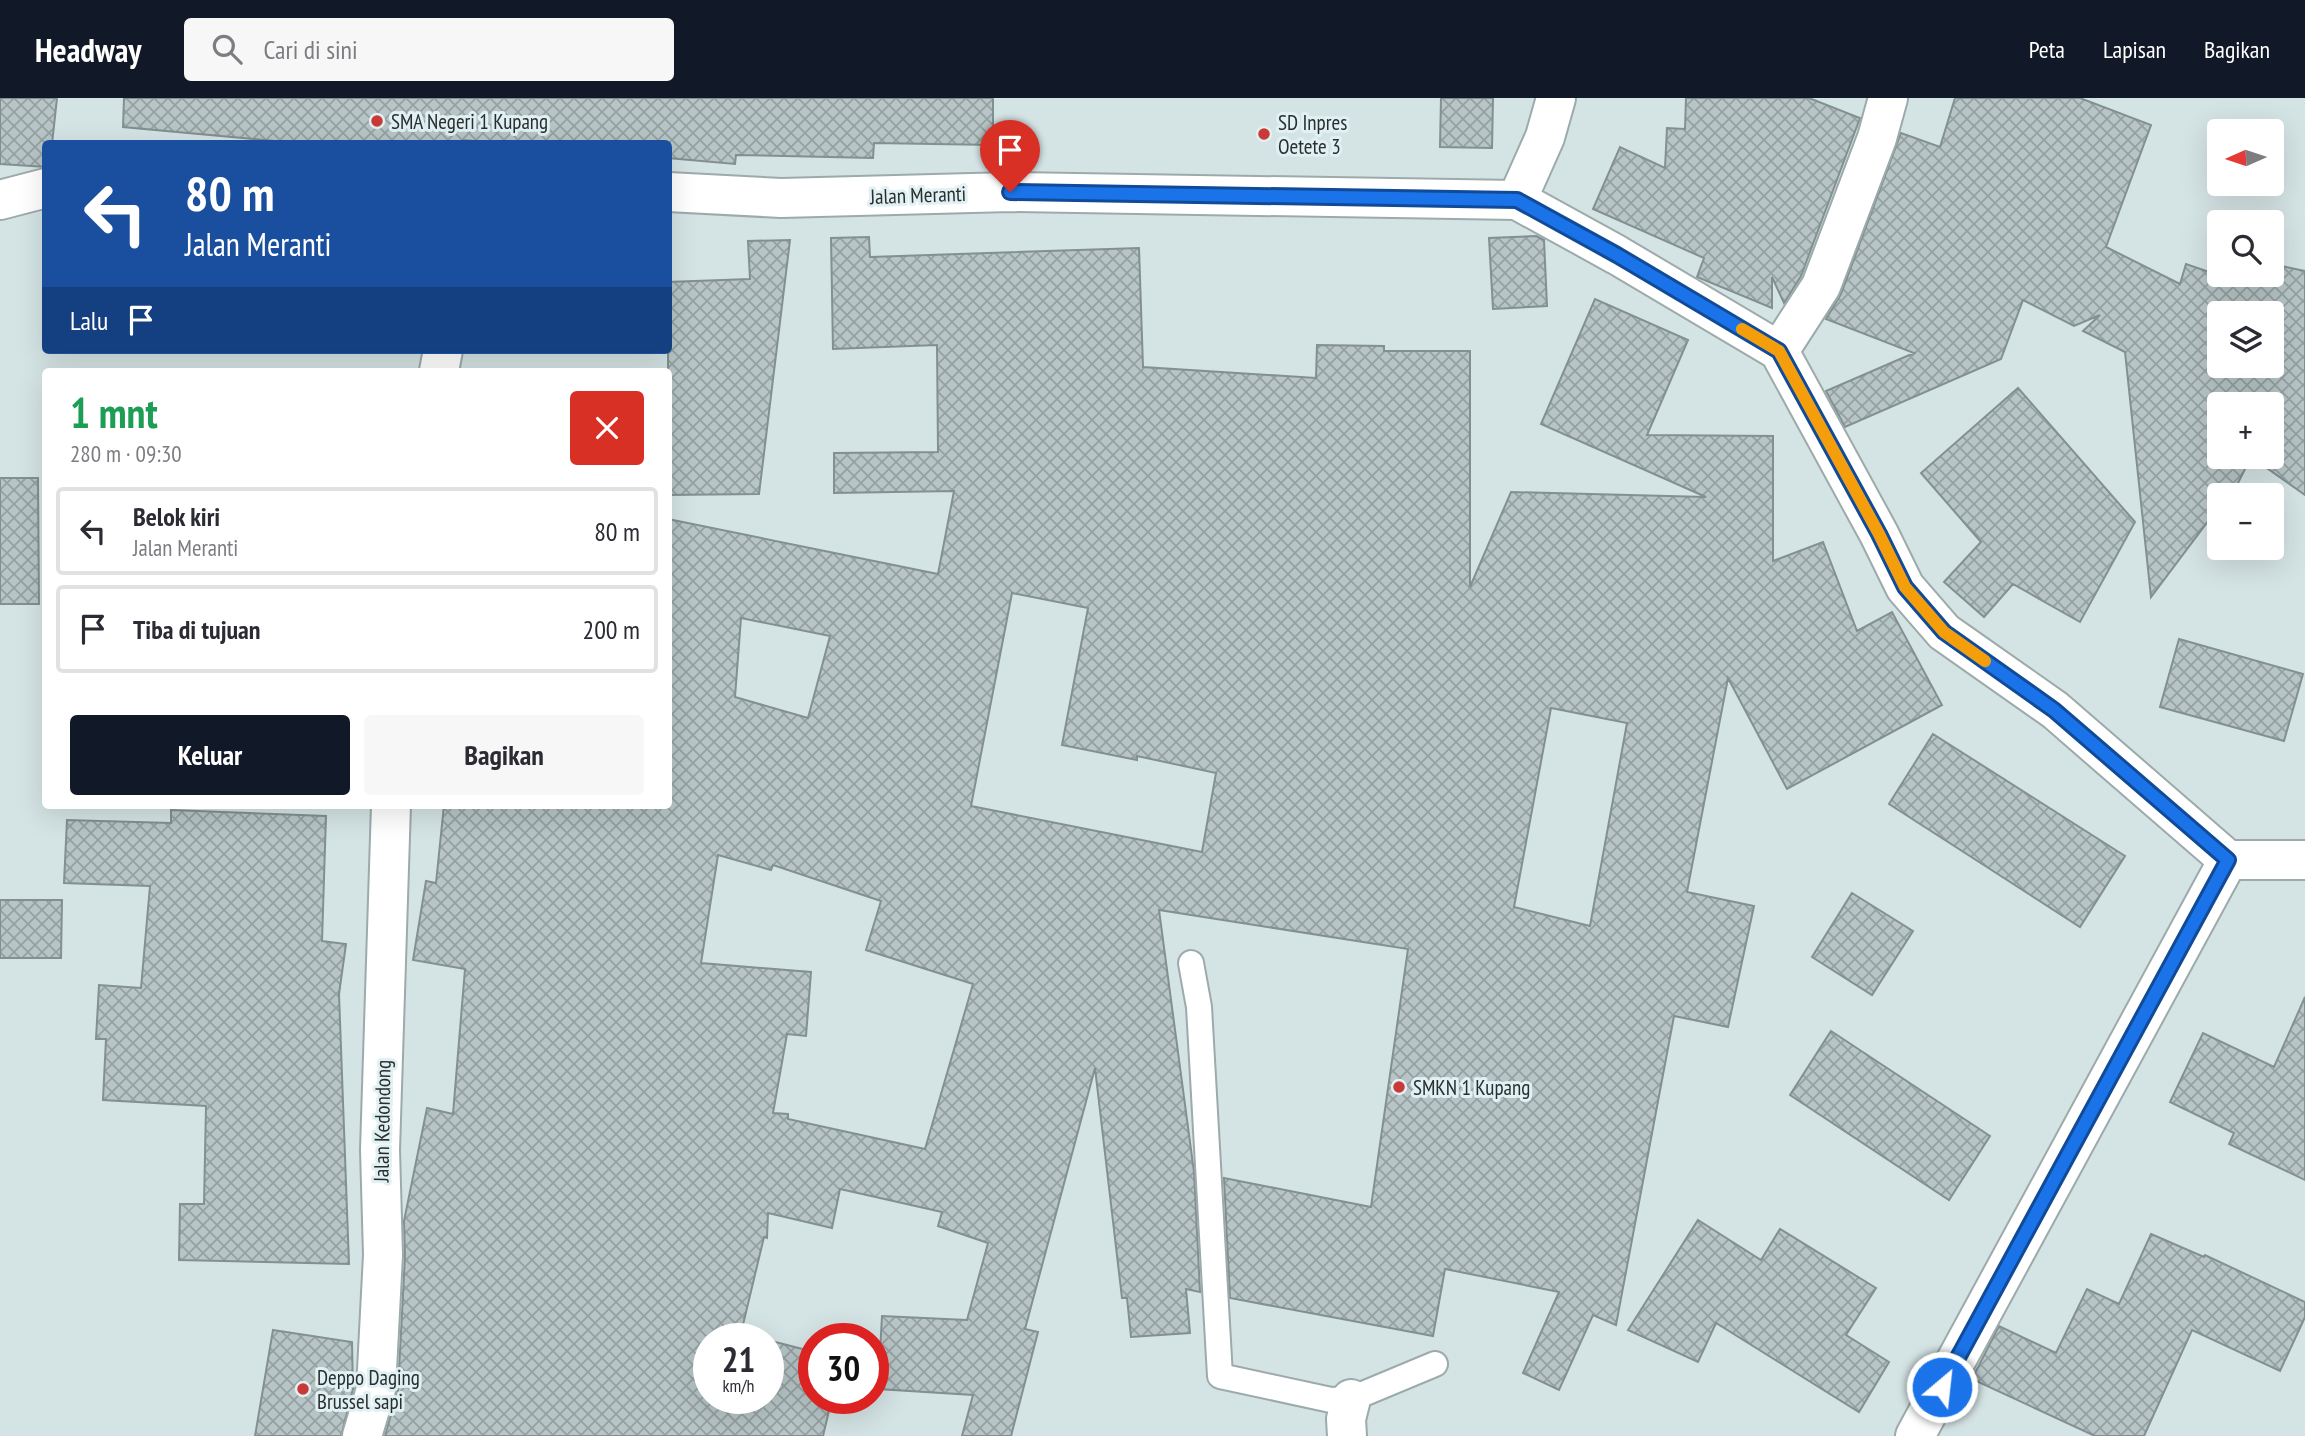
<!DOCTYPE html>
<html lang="id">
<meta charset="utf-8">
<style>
body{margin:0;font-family:"PT Sans Narrow",sans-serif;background:#f7f7f7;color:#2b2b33;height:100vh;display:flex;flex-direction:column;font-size:26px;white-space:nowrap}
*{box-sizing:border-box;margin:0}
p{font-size:23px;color:#7c7c81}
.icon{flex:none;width:38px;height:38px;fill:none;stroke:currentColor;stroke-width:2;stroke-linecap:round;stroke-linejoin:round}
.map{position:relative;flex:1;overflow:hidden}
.panel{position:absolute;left:42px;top:270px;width:630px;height:441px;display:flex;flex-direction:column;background:#fff;border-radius:7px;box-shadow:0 7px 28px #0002}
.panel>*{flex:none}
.banner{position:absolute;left:42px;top:42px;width:630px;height:214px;border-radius:7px;box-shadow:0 7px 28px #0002;background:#1a4fa0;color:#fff;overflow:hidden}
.needle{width:46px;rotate:267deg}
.tools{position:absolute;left:2207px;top:21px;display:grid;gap:14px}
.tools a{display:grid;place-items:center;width:77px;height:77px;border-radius:7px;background:#fff;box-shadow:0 7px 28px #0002;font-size:35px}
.speed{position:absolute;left:693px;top:1225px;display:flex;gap:14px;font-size:35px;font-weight:700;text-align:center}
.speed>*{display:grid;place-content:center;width:91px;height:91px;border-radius:50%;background:#fff;box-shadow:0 7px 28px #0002;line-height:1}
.speed small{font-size:18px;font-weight:400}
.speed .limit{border:10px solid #d22;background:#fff;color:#111}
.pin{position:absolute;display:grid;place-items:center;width:60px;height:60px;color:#fff;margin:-72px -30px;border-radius:50% 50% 50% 0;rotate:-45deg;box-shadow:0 0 7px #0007}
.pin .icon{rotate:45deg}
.me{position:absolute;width:77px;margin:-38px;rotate:28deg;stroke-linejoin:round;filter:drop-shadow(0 0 5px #0008)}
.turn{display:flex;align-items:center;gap:24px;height:147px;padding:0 28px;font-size:32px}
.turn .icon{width:91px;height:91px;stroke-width:2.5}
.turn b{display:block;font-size:49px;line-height:60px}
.then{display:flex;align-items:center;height:66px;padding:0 28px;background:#0003;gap:14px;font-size:26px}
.round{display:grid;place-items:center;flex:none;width:74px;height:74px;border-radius:7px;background:#f7f7f7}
.headline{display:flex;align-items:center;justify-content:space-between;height:119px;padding:0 28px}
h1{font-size:42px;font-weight:700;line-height:52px;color:#1e9e55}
.primary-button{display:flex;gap:14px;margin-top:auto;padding:14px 28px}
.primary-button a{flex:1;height:80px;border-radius:7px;background:#111827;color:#fff;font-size:28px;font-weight:700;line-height:80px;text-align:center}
.primary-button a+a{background:#f7f7f7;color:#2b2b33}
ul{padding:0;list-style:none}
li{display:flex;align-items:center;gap:21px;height:88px;margin:0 14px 10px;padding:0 14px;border:4px solid #e1e1e2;border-radius:7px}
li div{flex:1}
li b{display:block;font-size:26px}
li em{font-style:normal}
header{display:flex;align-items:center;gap:42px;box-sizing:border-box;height:98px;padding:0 35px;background:#111827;color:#fff}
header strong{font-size:33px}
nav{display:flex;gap:38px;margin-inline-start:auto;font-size:24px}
.search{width:490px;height:63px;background:#f7f7f7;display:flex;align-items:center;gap:18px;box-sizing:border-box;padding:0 24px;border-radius:7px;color:#7c7c81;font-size:26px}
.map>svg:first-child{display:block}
.building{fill:url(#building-cross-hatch);stroke:#829091;stroke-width:2;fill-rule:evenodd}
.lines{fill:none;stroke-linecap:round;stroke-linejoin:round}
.service-casing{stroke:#9caaab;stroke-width:28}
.minor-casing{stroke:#9caaab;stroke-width:42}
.service{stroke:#fff;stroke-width:24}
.minor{stroke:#fff;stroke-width:38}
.route-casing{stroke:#114b97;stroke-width:18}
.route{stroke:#1a73e8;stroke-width:12}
.slow{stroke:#f59e0b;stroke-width:12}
.poi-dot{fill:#c83937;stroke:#e1f0f2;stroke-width:2.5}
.labels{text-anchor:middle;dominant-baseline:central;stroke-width:6;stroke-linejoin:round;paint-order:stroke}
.poi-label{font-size:21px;fill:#292e2f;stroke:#e1f0f2;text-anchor:start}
.street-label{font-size:21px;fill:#292e2f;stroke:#e1f0f2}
</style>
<header>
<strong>Headway</strong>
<div class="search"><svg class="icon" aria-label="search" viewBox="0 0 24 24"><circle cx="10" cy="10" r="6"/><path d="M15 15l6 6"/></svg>Cari di sini</div>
<nav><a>Peta</a><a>Lapisan</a><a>Bagikan</a></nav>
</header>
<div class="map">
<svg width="2305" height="1338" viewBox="0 0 2305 1338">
<defs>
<pattern id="building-cross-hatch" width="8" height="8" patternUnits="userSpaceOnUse" patternTransform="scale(1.75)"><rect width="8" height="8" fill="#b7c5c6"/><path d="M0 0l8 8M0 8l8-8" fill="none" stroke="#95a0a1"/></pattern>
</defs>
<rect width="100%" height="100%" fill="#d4e3e4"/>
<path class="building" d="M 0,0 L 57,0 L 52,46 L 46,46 L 46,69 L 0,66 Z
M 124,0 L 993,0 L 993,47 L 874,45 L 873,60 L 736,57 L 735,66 L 668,60 L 668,46 L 509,46 L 464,42 L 464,46 L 307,46 L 123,29 Z
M 1441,0 L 1493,0 L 1492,50 L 1440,49 Z
M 1686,0 L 1809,0 L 1860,20 L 1801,178 L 1784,205 L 1772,179 L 1772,210 L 1697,179 L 1704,160 L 1593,111 L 1620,49 L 1665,70 L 1667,30 L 1685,31 Z
M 1955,0 L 2080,0 L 2151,27 L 2106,149 L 2180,186 L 2186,166 L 2212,175 L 2219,154 L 2219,177 L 2272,177 L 2272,166 L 2305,173 L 2305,397 L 2251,359 L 2232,397 L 2219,397 L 2219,421 L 2212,418 L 2151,499 L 2125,254 L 2083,233 L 2100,217 L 2074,228 L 2023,202 L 2001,261 L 1845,329 L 1826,293 L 1914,255 L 1826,221 L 1841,196 L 1901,35 L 1940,49 ZM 2219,215 L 2272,215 L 2272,268 L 2219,268 ZM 2219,306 L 2272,306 L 2272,359 L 2219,359 Z
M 1536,138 L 1544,142 L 1547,208 L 1493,211 L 1489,140 Z
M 869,139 L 870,159 L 1139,150 L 1143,269 L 1316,280 L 1317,247 L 1384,248 L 1384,253 L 1470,253 L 1470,489 L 1511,394 L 1706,399 L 1541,326 L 1595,201 L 1688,242 L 1647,337 L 1773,338 L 1773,463 L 1823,444 L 1857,533 L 1892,514 L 1942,607 L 1787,691 L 1728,580 L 1687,794 L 1754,808 L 1728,929 L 1674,918 L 1616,1227 L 1593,1217 L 1559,1292 L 1523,1275 L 1559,1194 L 1445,1171 L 1433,1238 L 1230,1200 L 1224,1080 L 1371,1109 L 1408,851 L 1159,812 L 1194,1074 L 1200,1194 L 1186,1191 L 1190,1235 L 1131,1239 L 1127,1200 L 1122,1200 L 1095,970 L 1025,1231 L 1038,1234 L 1011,1338 L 962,1338 L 973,1297 L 878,1291 L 882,1218 L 967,1222 L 988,1145 L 938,1128 L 942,1114 L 840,1091 L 832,1130 L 768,1115 L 767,1140 L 764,1139 L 741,1235 L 763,1241 L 709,1241 L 709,1300 L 768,1300 L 768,1242 L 814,1254 L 814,1300 L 832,1300 L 823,1338 L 385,1338 L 398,1292 L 405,1158 L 404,1123 L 427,1010 L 453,1016 L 465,871 L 413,862 L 426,783 L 436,785 L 444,707 L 668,707 L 668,421 L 938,476 L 954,393 L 834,395 L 834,355 L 938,354 L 937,247 L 833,251 L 831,140 ZM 1012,495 L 1088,510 L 1062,647 L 1137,662 L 1137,658 L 1216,675 L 1202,754 L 971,708 ZM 741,520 L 830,538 L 808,620 L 735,599 ZM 1551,610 L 1627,625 L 1590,828 L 1514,809 ZM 718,757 L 771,772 L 773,767 L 881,803 L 866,852 L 973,886 L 925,1051 L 788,1021 L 788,1016 L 773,1015 L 787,936 L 806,938 L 811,874 L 701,865 Z
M 790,142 L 759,396 L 668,397 L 668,184 L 750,181 L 748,143 Z
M 2018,290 L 2135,424 L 2080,524 L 2013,486 L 1984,519 L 1944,484 L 1981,444 L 1921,375 Z
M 0,380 L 38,380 L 39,506 L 0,506 Z
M 2179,541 L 2303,576 L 2284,643 L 2160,609 Z
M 1933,636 L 2125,758 L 2080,829 L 1889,706 Z
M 171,712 L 326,718 L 322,843 L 346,846 L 339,896 L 349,1166 L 179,1162 L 180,1106 L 204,1106 L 206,1008 L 103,1002 L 106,941 L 96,941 L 99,887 L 141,890 L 150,788 L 64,785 L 67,722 L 171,725 Z
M 1852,795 L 1913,833 L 1872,897 L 1812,859 Z
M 0,802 L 62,802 L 61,860 L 0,860 Z
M 2305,899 L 2305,1082 L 2229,1046 L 2234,1035 L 2170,1004 L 2203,935 L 2274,969 Z
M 1831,933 L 1990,1038 L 1949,1102 L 1790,997 Z
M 1698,1122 L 1761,1162 L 1780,1131 L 1876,1190 L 1846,1237 L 1889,1264 L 1859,1314 L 1716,1225 L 1698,1264 L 1628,1232 Z
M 2151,1136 L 2204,1159 L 2205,1157 L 2305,1204 L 2305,1219 L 2280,1273 L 2192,1232 L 2144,1338 L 2095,1338 L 1972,1281 L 1999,1228 L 2056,1255 L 2087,1191 L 2119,1206 Z
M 273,1232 L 352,1244 L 353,1291 L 341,1338 L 255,1338 Z"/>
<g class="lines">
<g class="service-casing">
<path id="service" d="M 1191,865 L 1199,909 L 1220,1278 L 1331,1302 L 1351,1301 L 1435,1266"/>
</g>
<g class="minor-casing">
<path id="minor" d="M 668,94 L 781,100 L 1010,94 L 1517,102 L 1617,157 L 1779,253 L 1879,436 L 1905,489 L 1944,534 L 2055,612 L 2228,762 L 2305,762
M 0,102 L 46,90
M 1517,102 L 1545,39 L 1556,0
M 1779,253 L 1821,188 L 1877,40 L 1888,0
M 439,273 L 443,252
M 362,1338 L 376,1291 L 383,1157 L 380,1052 L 391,707
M 1347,1338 L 1346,1321 L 1351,1301
M 1915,1338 L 2228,762"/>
</g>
<use href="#service" class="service"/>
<use href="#minor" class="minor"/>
</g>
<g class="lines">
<g class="route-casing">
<path id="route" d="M 1010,94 L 1517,102 L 1617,157 L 1779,253 L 1879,436 L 1905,489 L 1944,534 L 2054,612 L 2228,762 L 1942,1289"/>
</g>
<use href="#route" class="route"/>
<path class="slow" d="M 1742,231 L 1779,253 L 1879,436 L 1905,489 L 1944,534 L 1985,563"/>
</g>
<g class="poi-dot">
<circle cx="377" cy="23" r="7"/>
<circle cx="1264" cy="36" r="7"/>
<circle cx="1399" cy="989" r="7"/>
<circle cx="303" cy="1291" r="7"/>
</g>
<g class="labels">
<g class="poi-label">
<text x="391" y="23">SMA Negeri 1 Kupang</text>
<text x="1278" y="24">SD Inpres<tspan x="1278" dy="24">Oetete 3</tspan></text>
<text x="1413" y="989">SMKN 1 Kupang</text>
<text x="317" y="1279">Deppo Daging<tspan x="317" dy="24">Brussel sapi</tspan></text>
</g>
<g class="street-label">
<text transform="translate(918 97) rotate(-2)">Jalan Meranti</text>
<text transform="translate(382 1023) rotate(-89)">Jalan Kedondong</text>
</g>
</g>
</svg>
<div class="tools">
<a><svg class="needle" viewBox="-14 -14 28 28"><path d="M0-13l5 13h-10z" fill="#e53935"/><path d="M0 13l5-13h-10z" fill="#7c7c81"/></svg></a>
<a><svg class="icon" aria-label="search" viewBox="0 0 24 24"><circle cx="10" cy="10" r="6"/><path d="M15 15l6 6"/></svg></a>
<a><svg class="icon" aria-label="layers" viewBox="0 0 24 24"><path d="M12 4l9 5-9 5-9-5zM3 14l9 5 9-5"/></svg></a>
<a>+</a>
<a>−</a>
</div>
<div class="speed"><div>21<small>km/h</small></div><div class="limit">30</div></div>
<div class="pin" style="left:1010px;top:94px;background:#d93025"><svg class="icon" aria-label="arrive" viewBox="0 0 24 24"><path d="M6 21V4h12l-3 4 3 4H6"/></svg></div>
<svg class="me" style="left:1942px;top:1289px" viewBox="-20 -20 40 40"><circle r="17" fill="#1a73e8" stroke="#fff" stroke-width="3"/><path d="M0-11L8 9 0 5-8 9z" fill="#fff"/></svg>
<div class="banner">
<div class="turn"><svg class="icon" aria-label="left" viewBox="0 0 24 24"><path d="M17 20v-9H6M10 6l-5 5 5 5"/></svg><div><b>80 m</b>Jalan Meranti</div></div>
<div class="then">Lalu<svg class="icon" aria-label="arrive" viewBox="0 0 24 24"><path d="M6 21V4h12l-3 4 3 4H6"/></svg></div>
</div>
<section class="panel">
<div class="headline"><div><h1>1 mnt</h1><p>280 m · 09:30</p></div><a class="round" style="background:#d93025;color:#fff"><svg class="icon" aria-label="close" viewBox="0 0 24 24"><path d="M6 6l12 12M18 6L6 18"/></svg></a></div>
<ul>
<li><svg class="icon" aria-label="left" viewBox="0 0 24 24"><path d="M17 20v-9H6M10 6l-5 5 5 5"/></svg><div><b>Belok kiri</b><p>Jalan Meranti</p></div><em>80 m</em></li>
<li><svg class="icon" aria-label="arrive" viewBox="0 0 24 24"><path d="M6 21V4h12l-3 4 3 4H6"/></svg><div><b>Tiba di tujuan</b></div><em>200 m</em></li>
</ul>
<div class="primary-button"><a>Keluar</a><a>Bagikan</a></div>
</section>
</div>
